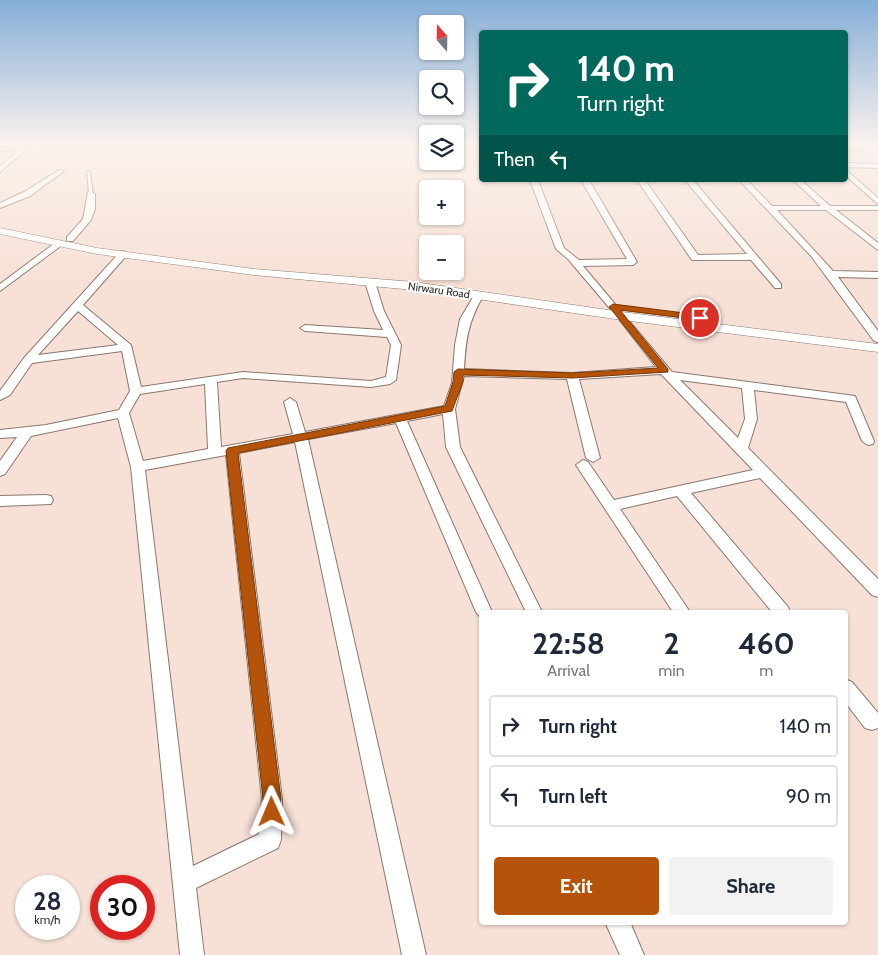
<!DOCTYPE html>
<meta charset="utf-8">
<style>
body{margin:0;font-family:Cabin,sans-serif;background:#f2f2f3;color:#1f2937;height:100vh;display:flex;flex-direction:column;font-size:19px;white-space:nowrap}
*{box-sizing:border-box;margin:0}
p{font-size:16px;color:#747a83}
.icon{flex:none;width:28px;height:28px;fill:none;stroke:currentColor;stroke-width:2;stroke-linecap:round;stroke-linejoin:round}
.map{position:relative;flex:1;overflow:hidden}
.side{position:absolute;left:479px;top:610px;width:369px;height:315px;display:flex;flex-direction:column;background:#fff;border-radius:5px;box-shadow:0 1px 4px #0004}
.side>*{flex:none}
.banner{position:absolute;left:479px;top:30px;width:369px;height:152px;border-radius:5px;box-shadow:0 1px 4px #0004;background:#00695c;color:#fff;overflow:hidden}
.needle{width:32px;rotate:340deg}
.tools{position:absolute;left:419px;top:15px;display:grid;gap:10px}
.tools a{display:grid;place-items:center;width:45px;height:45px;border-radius:5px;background:#fff;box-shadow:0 1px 4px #0004;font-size:25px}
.speed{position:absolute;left:15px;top:875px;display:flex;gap:10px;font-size:25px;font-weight:700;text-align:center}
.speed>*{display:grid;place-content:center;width:65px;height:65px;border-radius:50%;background:#fff;box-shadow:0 1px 4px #0004;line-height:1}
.speed small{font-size:12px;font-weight:400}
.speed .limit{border:8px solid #d22;background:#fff;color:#111}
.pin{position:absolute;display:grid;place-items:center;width:42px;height:42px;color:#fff;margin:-21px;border:2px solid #fff;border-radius:50%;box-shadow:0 1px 5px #0007}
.me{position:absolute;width:55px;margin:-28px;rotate:359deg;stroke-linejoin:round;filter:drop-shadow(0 0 4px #0008)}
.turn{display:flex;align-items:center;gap:18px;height:105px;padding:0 15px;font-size:22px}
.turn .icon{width:65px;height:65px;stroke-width:2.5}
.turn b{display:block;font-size:35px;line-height:42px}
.then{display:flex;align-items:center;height:48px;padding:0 15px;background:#0003;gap:10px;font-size:19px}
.eta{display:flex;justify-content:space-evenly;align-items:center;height:85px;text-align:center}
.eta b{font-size:30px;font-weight:800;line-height:35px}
.primary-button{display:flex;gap:10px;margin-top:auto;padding:10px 15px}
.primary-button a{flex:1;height:58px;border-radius:5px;background:#b45309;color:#fff;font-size:20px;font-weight:800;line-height:58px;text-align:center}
.primary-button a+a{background:#f2f2f3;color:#1f2937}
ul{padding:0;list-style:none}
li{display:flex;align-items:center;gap:15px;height:62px;margin:0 10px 8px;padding:0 5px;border:2px solid #e0e1e3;border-radius:5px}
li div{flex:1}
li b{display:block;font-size:19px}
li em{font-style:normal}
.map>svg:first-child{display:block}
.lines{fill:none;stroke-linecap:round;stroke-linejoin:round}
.service-casing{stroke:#8a776d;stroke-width:2}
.minor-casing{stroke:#8a776d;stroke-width:2}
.tertiary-casing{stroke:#8a776d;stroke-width:1}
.service{fill:#fff;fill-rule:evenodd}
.minor{fill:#fff;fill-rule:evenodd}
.tertiary{fill:#fff;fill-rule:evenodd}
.route{fill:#b45309;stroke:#753606}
.labels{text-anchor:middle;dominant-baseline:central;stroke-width:4;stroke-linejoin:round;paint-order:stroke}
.far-street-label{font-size:11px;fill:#332b27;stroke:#fff}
</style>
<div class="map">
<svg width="878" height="955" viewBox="0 0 878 955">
<rect width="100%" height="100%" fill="#f7e1d6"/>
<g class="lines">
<g class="service-casing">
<path id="service" d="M 87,171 L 90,172 L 93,194 L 91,195 L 89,194 Z"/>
</g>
<g class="minor-casing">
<path id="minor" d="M 26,144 L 33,144 L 0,172 L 0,166 L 19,150 L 0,151 L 0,147 Z
M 455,144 L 481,144 L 481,148 L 456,146 Z
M 878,144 L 878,148 L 845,150 L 845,146 Z
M 845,163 L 878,164 L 878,168 L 845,167 Z
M 845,169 L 878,198 L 878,204 L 845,175 Z
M 59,170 L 64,171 L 30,196 L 0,208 L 0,203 L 24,192 Z
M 530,180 L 538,180 L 564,248 L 579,260 L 627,259 L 581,180 L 589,180 L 637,262 L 633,265 L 583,266 L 672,372 L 855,396 L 874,441 L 873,444 L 868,445 L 862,441 L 846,402 L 754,390 L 757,419 L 748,448 L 878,579 L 878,597 L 872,595 L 760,478 L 691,493 L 788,607 L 790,612 L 772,612 L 677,496 L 620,509 L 690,612 L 673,612 L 576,465 L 583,460 L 588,462 L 614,500 L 753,470 L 661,374 L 579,379 L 600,458 L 593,462 L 586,458 L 567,379 L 464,376 L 455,409 L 460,447 L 542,612 L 526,612 L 446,447 L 443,414 L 407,421 L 492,612 L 481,612 L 481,618 L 476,612 L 396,423 L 308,439 L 426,955 L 402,955 L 295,442 L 239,453 L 282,799 L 281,840 L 278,848 L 196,888 L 204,955 L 180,955 L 131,467 L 118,418 L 31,436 L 5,474 L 0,476 L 0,461 L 17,437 L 0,438 L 0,430 L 46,425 L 119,410 L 130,391 L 122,351 L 32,363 L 10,395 L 0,400 L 0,391 L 24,358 L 120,252 L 123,251 L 127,254 L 126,256 L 83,305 L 131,345 L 141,387 L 243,372 L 371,381 L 386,377 L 391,345 L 387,337 L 305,331 L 300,328 L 305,325 L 383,330 L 374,311 L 365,282 L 370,279 L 375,282 L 384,311 L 401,345 L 396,380 L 390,384 L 371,387 L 243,378 L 217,382 L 221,447 L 293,434 L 284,402 L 290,398 L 296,402 L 305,432 L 444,406 L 452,383 L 455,345 L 460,319 L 475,294 L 478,293 L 483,296 C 468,323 466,338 464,369 L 572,373 L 656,367 L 618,318 L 568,259 L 556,249 ZM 78,311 L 118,345 L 38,355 ZM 680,380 L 742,388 L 745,419 L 738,438 ZM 205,384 L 208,449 L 143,461 L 129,413 L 140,394 ZM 226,455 L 262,799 L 259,834 L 193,866 L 145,470 Z
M 637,180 L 645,180 L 698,255 L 747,254 L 685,180 L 693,180 L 781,284 L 781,288 L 775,288 L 751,260 L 692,260 Z
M 739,180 L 747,180 L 772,206 L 821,206 L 793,180 L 801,180 L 830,206 L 878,206 L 878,210 L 836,210 L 878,243 L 878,250 L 826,210 L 777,210 L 833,271 L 878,272 L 878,278 L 838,277 L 878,331 L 878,342 L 874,341 L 811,256 Z
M 88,192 L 95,194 L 95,209 L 91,220 L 73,241 L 67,241 L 67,237 L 83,219 Z
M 55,243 L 62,245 L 0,291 L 0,284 Z
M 46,495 L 51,496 L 53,500 L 51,504 L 0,506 L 0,496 Z
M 845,679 L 852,682 L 878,713 L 878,728 L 872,730 L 865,728 L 845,702 Z
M 605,922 L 630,922 L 644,955 L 620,955 Z"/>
</g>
<g class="tertiary-casing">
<path id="tertiary" d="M 0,228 L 97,248 L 254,269 L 414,282 L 622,312 L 878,344 L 878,352 L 622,320 L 414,290 L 254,275 L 97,254 L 0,234 Z"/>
</g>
<use href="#service" class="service"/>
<use href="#minor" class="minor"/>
<use href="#tertiary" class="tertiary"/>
</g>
<linearGradient id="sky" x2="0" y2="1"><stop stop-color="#85aed8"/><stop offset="0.52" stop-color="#fbf2ed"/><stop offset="1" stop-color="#fbf2ed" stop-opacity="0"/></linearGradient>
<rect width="878" height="278" fill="url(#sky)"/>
<path class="route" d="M 613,304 L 700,315 L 704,318 L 700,320 L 620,310 L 668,369 L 668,372 L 572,378 L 463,375 L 463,382 L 452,411 L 238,453 L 281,799 L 278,819 L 272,821 L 265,819 L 263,812 L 263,799 L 226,451 L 228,448 L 445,406 L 453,382 L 454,372 L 458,369 L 572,373 L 658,368 L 610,308 L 609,307 Z"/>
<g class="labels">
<g class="far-street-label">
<text transform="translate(439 290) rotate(8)">Nirwaru Road</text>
</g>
</g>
</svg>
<div class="tools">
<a><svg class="needle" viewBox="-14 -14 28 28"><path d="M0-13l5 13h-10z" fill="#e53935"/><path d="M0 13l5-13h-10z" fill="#747a83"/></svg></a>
<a><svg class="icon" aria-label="search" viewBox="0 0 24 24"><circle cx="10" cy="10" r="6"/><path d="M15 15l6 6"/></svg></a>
<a><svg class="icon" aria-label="layers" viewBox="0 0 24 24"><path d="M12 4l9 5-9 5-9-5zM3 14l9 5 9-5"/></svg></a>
<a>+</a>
<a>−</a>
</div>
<div class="speed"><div>28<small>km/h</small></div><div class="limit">30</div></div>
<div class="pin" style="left:700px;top:318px;background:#d93025"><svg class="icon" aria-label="arrive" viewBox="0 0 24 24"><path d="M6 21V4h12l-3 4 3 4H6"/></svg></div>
<svg class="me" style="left:272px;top:812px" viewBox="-20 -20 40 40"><path d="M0-17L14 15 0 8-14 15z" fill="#b45309" stroke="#fff" stroke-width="4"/></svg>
<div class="banner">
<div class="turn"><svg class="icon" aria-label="right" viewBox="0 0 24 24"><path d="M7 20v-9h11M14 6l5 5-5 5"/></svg><div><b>140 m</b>Turn right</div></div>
<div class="then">Then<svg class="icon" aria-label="left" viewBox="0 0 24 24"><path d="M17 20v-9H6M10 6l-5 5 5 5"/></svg></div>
</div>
<section class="side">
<div class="eta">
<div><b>22:58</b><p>Arrival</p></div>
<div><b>2</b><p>min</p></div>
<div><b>460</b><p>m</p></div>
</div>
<ul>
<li><svg class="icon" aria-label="right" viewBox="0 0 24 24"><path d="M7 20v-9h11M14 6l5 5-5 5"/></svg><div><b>Turn right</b></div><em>140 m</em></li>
<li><svg class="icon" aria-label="left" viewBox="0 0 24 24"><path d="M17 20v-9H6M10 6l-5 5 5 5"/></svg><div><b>Turn left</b></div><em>90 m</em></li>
</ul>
<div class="primary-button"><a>Exit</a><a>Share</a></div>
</section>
</div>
